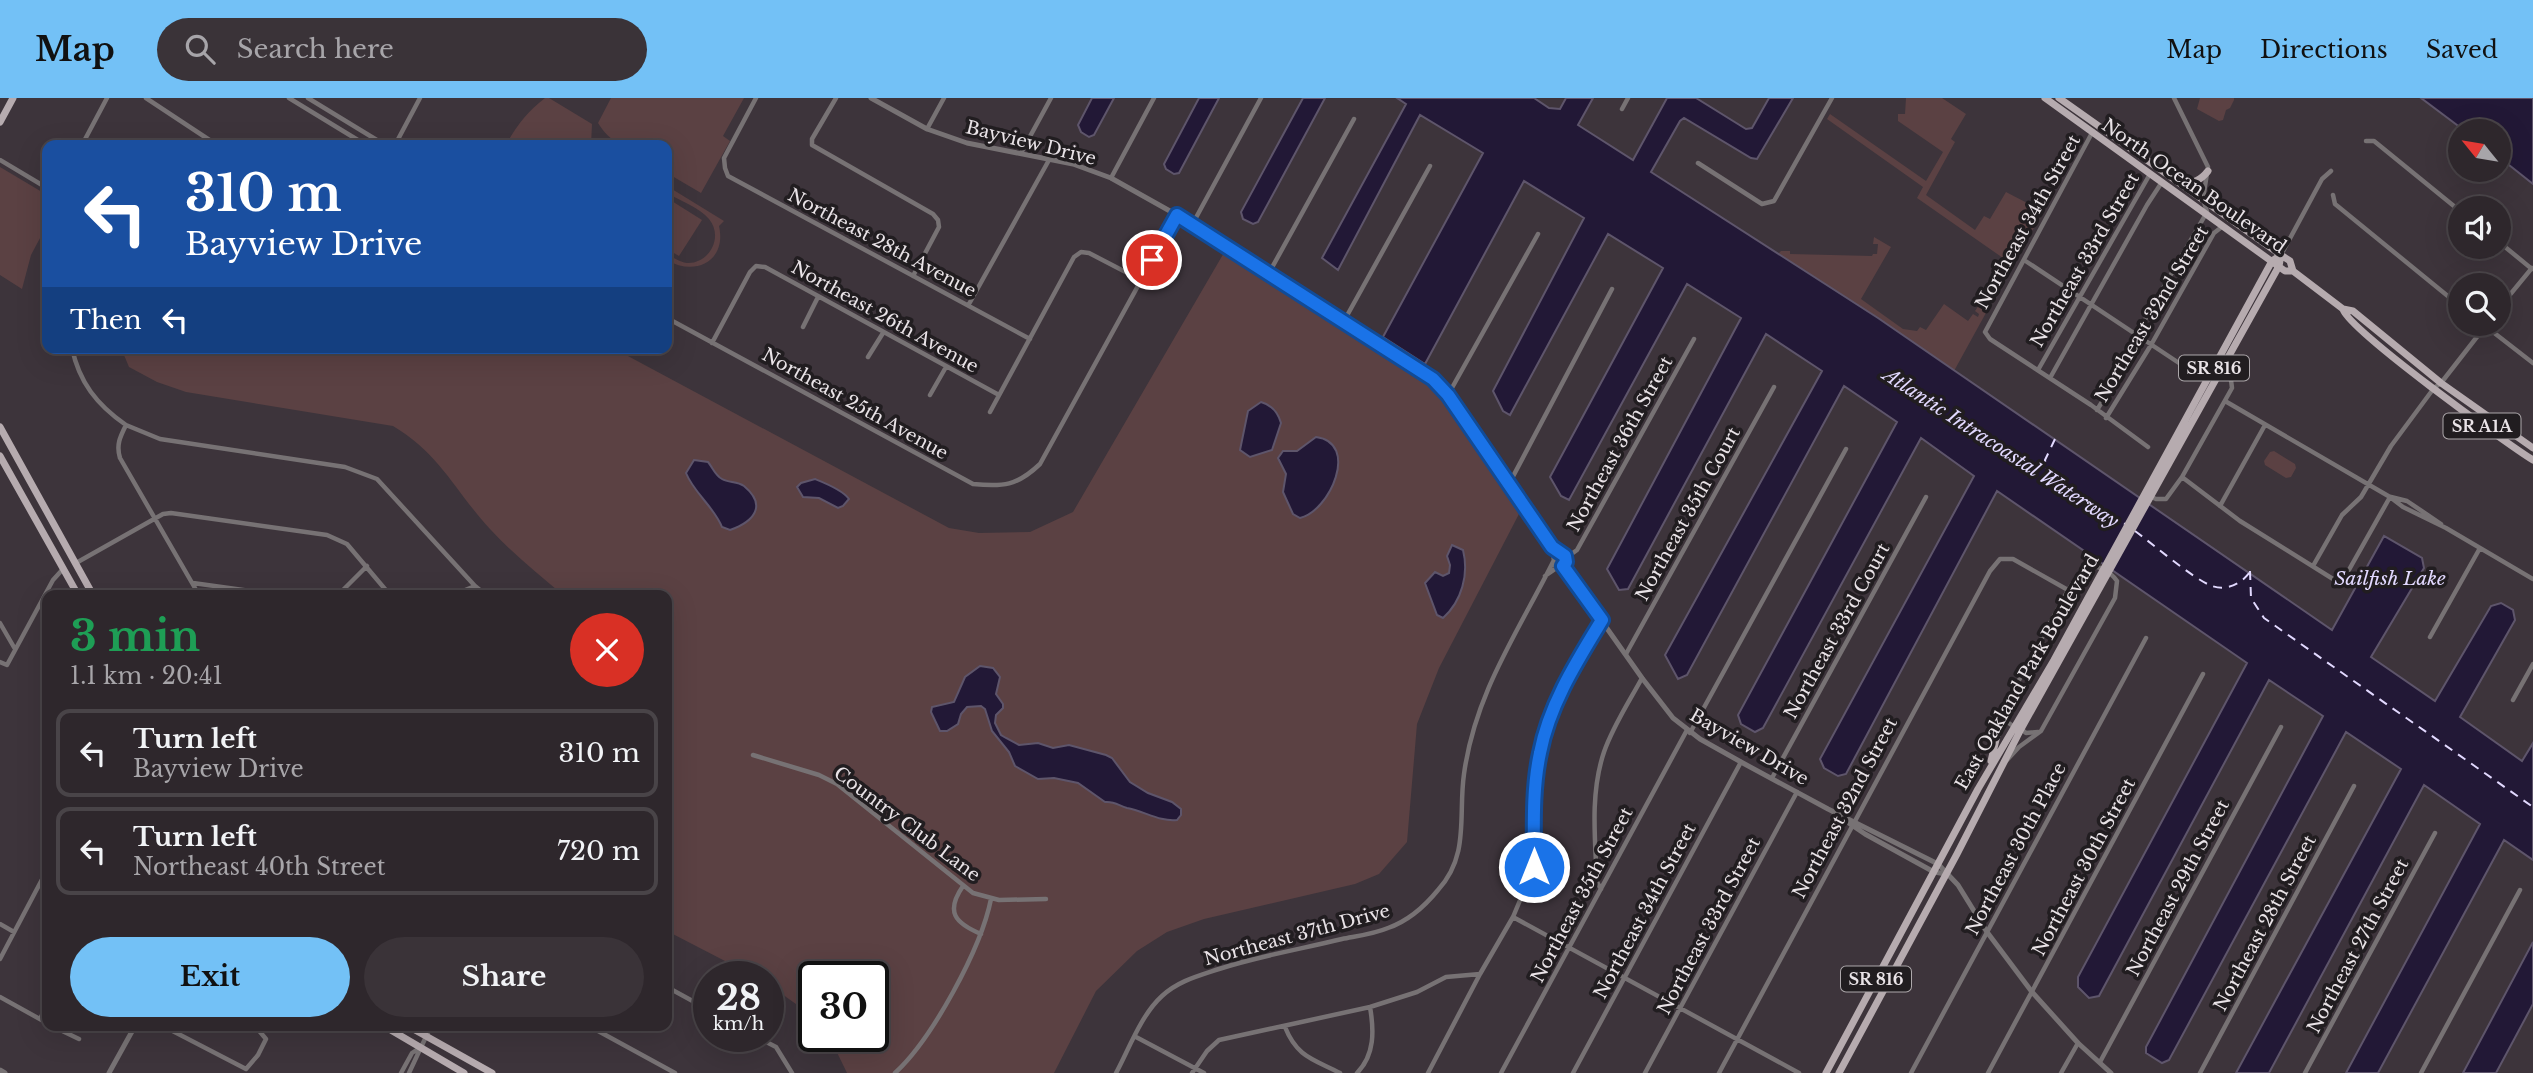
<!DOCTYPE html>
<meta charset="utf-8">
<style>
body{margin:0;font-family:"Libre Baskerville",serif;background:#3a3338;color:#f1f3f6;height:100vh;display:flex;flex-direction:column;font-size:26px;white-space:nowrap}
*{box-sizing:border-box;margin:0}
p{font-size:23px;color:#a7a5a9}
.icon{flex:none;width:38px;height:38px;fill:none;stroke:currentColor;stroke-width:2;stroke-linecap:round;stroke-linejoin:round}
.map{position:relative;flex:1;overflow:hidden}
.panel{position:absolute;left:42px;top:492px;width:630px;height:441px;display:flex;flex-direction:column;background:#2e272c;border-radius:14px;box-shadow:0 7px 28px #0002,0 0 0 2px #494448}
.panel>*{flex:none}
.top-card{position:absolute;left:42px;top:42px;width:630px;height:214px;border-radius:14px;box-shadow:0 7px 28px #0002,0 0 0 2px #494448;background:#1a4fa0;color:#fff;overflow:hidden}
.needle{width:46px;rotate:300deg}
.fabs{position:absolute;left:2448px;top:21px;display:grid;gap:14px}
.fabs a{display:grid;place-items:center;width:63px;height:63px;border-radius:50%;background:#2e272c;box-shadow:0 7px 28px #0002,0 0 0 2px #494448;font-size:35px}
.speed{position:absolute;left:693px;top:863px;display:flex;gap:14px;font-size:35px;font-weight:700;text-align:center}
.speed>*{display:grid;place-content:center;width:91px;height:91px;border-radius:50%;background:#2e272c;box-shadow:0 7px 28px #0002,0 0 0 2px #494448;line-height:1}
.speed small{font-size:18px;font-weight:400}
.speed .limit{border:4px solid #111;border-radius:10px;background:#fff;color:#111}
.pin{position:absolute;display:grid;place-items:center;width:60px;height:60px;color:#fff;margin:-30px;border:4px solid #fff;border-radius:50%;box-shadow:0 2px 7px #0007}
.me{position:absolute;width:77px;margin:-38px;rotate:0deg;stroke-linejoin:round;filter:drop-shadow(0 0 5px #0008)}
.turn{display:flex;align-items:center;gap:24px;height:147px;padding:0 28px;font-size:32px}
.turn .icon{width:91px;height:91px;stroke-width:2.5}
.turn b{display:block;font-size:49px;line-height:60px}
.then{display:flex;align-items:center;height:66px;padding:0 28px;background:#0003;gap:14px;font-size:26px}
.round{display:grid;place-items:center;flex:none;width:74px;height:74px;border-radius:37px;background:#3a3338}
.head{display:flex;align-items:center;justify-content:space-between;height:119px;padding:0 28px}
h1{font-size:42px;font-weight:700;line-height:52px;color:#1e9e55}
.button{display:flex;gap:14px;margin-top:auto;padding:14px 28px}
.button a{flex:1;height:80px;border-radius:42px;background:#73c1f6;color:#111;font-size:28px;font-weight:700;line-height:80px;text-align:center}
.button a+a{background:#3a3338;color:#f1f3f6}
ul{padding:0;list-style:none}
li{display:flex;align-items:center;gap:21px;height:88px;margin:0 14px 10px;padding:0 14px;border:4px solid #494448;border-radius:14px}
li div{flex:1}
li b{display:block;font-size:26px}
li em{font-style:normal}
header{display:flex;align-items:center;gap:42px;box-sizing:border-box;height:98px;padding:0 35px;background:#73c1f6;color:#111}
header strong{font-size:33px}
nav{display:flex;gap:38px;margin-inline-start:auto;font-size:24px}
.search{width:490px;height:63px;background:#3a3338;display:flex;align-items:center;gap:18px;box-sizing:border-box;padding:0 24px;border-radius:38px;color:#a7a5a9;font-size:26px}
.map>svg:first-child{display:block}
.green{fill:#5b4143}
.water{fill:#221836;stroke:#5e556b;stroke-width:2}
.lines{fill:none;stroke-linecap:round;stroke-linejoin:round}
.ferry{stroke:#e2d9ff;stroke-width:2;stroke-dasharray:9 7;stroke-linecap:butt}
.minor{stroke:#777274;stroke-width:4.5}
.tertiary{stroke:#777274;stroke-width:5}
.primary{stroke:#b6abaf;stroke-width:7}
.route-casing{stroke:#114b97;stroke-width:18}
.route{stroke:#1a73e8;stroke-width:12}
.labels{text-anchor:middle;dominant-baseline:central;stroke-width:7;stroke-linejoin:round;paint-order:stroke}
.shield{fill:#211d20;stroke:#ada8ab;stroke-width:2}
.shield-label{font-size:16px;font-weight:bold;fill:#e9e3e7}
.street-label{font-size:18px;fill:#e9e3e7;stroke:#211d20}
.water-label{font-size:19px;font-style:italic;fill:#e2d9ff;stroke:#211d20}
</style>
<header>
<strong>Map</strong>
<div class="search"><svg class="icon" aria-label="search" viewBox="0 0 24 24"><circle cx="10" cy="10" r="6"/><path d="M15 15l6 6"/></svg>Search here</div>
<nav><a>Map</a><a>Directions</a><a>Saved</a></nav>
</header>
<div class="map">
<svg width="2533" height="975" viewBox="0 0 2533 975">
<rect width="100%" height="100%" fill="#3d343b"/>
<path class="green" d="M 545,0 L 549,0 L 592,26 L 591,47 L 506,47 C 516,28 528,13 545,0 Z
M 611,0 L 744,0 L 723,38 L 730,43 L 701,95 L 667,75 L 667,47 C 634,47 618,56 598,25 Z
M 1906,0 L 1942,0 L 1966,16 L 1951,41 L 1955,44 L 1926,97 L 1975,132 L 1984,118 L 1990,121 L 2006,94 L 2031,107 L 2035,100 L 2040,103 L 2041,100 L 2037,97 L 2041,90 L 2052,97 L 2013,167 L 1917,100 L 1923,89 L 1827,21 L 1830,16 L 1926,83 L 1943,54 L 1898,23 L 1898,16 L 1905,16 Z
M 2200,0 L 2234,0 L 2234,2 L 2230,10 L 2226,12 L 2223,22 L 2219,23 L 2197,11 Z
M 0,69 L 47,97 L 47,127 L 31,157 L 22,191 L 0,177 Z
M 667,88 L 724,123 L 719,128 C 727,163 695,179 667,162 L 667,156 C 673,159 679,164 687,165 C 709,166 724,139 709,121 C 700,110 679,102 667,95 Z
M 667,100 L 702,122 L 679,158 L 667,151 Z
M 1874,139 L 1891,149 L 1861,201 L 1903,231 L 1917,233 L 1920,229 L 1926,232 L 1944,206 L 1968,223 L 1973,216 L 1978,219 L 1979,216 L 1975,213 L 1979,207 L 1987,213 L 1954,273 L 1878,220 L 1778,156 L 1781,153 L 1790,153 L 1790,156 L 1872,158 L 1873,156 L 1877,156 L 1878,146 L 1873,146 Z
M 1225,153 L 1425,283 L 1444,301 L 1520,414 L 1439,570 L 1417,626 L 1407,744 L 1379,776 L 1355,786 L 1204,821 L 1167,834 L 1137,853 L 1096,893 L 1054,975 L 847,975 L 829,938 L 873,938 L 873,878 L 814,878 L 814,919 L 768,886 L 768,878 L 754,878 L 667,833 L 667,497 L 563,497 C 538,476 512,455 490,431 C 455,393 440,356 393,328 L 186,294 L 157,284 L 129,269 L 121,250 L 613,250 L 949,430 L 979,435 L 1030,434 L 1073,414 Z
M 2274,353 L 2295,366 L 2296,370 L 2291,379 L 2286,380 L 2265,367 L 2264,363 L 2270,354 Z"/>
<path class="water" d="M 1092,0 L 1114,0 L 1094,37 L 1089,39 L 1081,34 L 1078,27 Z
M 1199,0 L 1219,0 L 1179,75 L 1174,76 L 1166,71 L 1164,66 Z
M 1303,0 L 1325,0 L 1258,124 L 1253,126 L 1243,121 L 1241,114 Z
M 1397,0 L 1534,0 L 1549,10 L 1560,11 L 1566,0 L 1593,0 L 1578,27 L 1633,62 L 1667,0 L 1696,0 L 1746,31 L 1752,30 L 1769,0 L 1793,0 L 1757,61 L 1751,60 L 1684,20 L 1680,23 L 1651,74 L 1878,220 L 2332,532 L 2384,438 L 2422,460 L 2424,470 L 2371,559 L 2435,603 L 2491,508 L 2501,505 L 2513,512 L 2515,522 L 2460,619 L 2522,663 L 2533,645 L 2533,762 L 2504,742 L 2378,975 L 2346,975 L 2480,726 L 2424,687 L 2269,975 L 2236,975 L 2401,671 L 2346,634 L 2169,962 L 2162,965 L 2146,955 L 2146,949 L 2323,618 L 2269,582 L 2099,898 L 2089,900 L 2078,889 L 2078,879 L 2247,565 L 1997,393 L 1846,676 L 1838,678 L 1824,670 L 1820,661 L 1974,378 L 1921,340 L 1763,630 L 1755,634 L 1741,626 L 1738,617 L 1897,324 L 1844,288 L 1687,577 L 1678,581 L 1665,557 L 1822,273 L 1766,236 L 1628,491 L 1619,492 L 1607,471 L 1741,220 L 1687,186 L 1569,402 L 1561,398 L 1550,379 L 1663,170 L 1608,136 L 1510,317 L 1503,313 L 1493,293 L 1584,120 L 1524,83 L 1425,266 L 1383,239 L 1483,55 L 1420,17 L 1338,172 L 1322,160 L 1406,6 Z
M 2421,0 L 2533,0 L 2533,86 L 2499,59 L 2499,33 L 2465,33 Z
M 1261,304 C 1272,307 1278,314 1281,325 L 1272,352 L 1250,359 L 1240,352 L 1248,313 Z
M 1316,339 C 1360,345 1330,413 1300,420 L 1293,416 L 1283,394 L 1286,376 L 1278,360 L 1283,353 L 1297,353 Z
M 694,362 L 708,364 C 713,370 715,377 722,381 C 729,385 737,383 744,388 C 768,408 753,424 730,432 L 722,429 C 714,409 694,395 686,375 Z
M 815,381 C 825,385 843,392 849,401 L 843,408 L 838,410 L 819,400 L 803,399 L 797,389 L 801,385 Z
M 1452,447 L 1463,452 C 1469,476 1462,503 1443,520 L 1437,517 L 1425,485 L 1435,474 L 1443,478 L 1449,475 L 1450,467 L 1447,458 Z
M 980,568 L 993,570 L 1000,579 L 996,596 L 1003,606 L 1003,610 L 996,617 L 995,625 L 1001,637 L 1006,640 L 1019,647 L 1038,645 L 1053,650 L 1069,647 L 1106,657 L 1112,660 L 1130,684 L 1148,695 L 1172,704 L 1181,711 L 1181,717 L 1177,722 C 1160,724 1144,713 1127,710 C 1119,708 1115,703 1105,704 L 1078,685 L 1054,680 L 1038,681 L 1015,668 L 1009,654 L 992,633 L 985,611 L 981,608 L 967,609 L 961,616 L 958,626 L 947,633 L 940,633 L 931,614 L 932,609 L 954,604 L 965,579 Z
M 2533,844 L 2533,906 L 2496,975 L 2463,975 Z"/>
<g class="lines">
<path class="ferry" d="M 2055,341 L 2045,362 L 2047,374 L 2125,426
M 2135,433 C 2153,446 2193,481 2212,488 C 2227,493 2241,486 2250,474
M 2250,473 L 2251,500 L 2264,520 L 2533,709"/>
<path class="minor" d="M 146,0 L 217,47
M 289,0 L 366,47
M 308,0 L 385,47
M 756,0 L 724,60 L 725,70 L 728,78 L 1030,241
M 836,0 L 812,41 L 812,47 L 933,116 L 938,122 L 939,129 L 913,178
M 1622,11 L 1628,0
M 927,31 L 944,0
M 2093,33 L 1985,234 L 1990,241 L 2091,307 L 2148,349
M 2366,43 L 2374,43 L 2460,113
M 82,47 L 107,0
M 395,47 L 420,0
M 1021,55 L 1051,0
M 0,62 L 47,90
M 1698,65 L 1762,106 L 1774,103 L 1832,0
M 1111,80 L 1154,0
M 2333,97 L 2335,106 L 2460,208
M 1192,127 L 1261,0
M 2499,144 L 2532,171
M 2281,157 L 2322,81 L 2331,73
M 2024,162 L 2191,273
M 1269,175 L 1354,21
M 969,206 L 1049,62
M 2499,210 L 2532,170
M 667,220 L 973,386 C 1003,389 1017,388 1040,366 L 1177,117
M 1344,223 L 1430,68
M 2484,227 L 2533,265
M 803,229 L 818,199
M 2136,237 L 2207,114 L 2203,101 L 2208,69 L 2174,0
M 712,245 L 750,174 L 756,168 L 765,169 L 999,297
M 72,250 C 79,284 97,307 126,327 C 120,339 116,347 120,360 L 199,497
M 868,259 L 883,235
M 2038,272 L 2150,76
M 2050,280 L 2147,107 L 2162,84
M 930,297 L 946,269
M 1448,297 L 1538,136
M 2225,303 L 2390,399 L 2403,409 L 2446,430 L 2533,481
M 2097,312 L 2141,240
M 990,314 L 1074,159 L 1081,154 L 1089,155 L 1141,182
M 2106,320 L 2151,247 L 2214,135 L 2223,128
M 126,327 L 160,341 L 345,369 L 377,381 L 475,488 L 486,497
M 2182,379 L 2240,423 L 2341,486 L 2390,399
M 1509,386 L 1612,191
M 2149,398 L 2156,401 L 2166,401 L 2182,379 L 2232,290 L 2231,282 L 2220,274
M 2391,399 L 2407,403 L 2441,426
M 2220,408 L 2265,327
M 1566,460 L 1577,452 L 1694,241
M 76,465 L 163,416 L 171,415 L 327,437 L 347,446 L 390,497
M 2313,468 L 2342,417 L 2361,399 L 2391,348 L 2434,290 L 2441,285 L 2487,226
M 1545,478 L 1558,469
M 193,485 L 280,497
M 338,497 L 367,468
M 453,497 L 475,488
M 0,525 L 15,551
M 2430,539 L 2480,450
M 1626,556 L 1774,289
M 0,564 L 7,567 L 53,482 L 63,471
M 2513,602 L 2533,566
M 2015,629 C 2004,623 2001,619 2006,606 L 2068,492
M 2021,631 L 2026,635 L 2038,634
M 1690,635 L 1846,351
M 753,657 L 819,677 L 837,686 L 973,795 L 999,802 L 1046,801
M 1772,680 L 1926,399
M 963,788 C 945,814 955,825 981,836
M 1601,791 L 1597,784 C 1595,741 1590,695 1604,654 C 1613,628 1629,604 1642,580
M 1513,819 L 1799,975
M 0,826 L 14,834
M 0,861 L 47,772
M 667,889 L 709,912
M 0,899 L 47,925
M 40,921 L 47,907
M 52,928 L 79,941
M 163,928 L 246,971 L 258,957 L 266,941 L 255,928
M 589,928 L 675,975
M 1285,929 C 1297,959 1313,961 1340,975
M 755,938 L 776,949 L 792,975
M 1136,939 L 1204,975
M 2100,964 L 2281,629
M 401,975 L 412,955 L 418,951
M 409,975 L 431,928
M 895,975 C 932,941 981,851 991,801
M 1116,975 C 1129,951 1141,917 1162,898 C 1178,883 1198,878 1219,871 C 1259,858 1301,851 1342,841 C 1357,838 1374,836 1388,830 C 1408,823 1425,808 1438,792 C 1470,757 1458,717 1464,676 C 1475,595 1518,534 1553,464
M 1192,975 L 1207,953 L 1219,942 L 1370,909 L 1417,894 L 1446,879 L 1480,876
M 1357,975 C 1375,957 1374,932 1370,909
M 1428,975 L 1480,876 L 1513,819 L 1534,769 L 1534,697 L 1540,653 L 1558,598 L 1602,522
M 1501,975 L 1687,632
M 1573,975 L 1741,664
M 1645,975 L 1797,694
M 1719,975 L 1990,473 L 2000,461 L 2013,461 L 2068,492 L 2084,469 C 2096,465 2110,473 2117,483 L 2115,500 L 2041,633 L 2019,649 L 2007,662
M 1911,975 L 2146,540
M 1988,975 L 2203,576
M 2061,975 L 2078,945
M 2200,975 L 2354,688
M 2305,975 L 2435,735
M 2421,975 L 2520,792"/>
<path class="tertiary" d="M 871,0 L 927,31 L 967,45 L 1073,66 L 1111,80 L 1177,117 L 1406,263 L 1433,281 L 1448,297 L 1552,449 L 1566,460 L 1563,468
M 1552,449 L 1555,467 L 1563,468 L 1642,580 L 1673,620 L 1700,641 L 1741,664 L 1828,711 L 1938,766 L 1958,787 L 1987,834 L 2032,894 L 2078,945 L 2111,975
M 1834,715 L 1865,736 L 1934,774 L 1946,776
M 0,972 L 5,975
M 109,975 L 135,928"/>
<path class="primary" d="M 2045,0 L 2285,173 L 2293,173 L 2343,211 L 2353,213 L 2441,285 L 2533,350
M 2059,0 L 2281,157 L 2290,163 L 2293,173
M 0,24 L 13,0
M 2182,85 C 2194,85 2201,82 2208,73
M 2343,211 C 2346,230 2507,346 2533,362
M 0,329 L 93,497
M 0,358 L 78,497
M 1991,663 L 2002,616
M 384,928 L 464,975
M 408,928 L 492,975
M 1826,975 L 1978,691 L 2054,562 L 2272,163 L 2281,157
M 1839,975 L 1957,756 L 2021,631 L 2279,168 L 2281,157"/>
</g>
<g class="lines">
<g class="route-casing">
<path id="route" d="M 1152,162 L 1177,117 L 1433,281 L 1448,297 L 1552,449 L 1565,458 L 1566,464 L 1563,468 L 1602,522 C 1577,563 1549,607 1540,655 C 1532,692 1534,731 1534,769"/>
</g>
<use href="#route" class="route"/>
</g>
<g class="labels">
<g class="shield">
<rect x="2179" y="257.5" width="70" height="25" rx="5"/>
<rect x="2443.5" y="315.5" width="77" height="25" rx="5"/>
<rect x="1841" y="868.5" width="70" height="25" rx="5"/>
</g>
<g class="shield-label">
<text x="2214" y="270">SR 816</text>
<text x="2482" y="328">SR A1A</text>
<text x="1876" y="881">SR 816</text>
</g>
<g class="street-label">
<text transform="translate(1031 45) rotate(14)">Bayview Drive</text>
<text transform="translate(2194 88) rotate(35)">North Ocean Boulevard</text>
<text transform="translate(2028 124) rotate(-61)">Northeast 34th Street</text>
<text transform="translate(882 145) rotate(28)">Northeast 28th Avenue</text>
<text transform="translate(2085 162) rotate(-60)">Northeast 33rd Street</text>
<text transform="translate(2152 216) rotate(-59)">Northeast 32nd Street</text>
<text transform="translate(885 219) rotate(29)">Northeast 26th Avenue</text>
<text transform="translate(855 306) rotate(29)">Northeast 25th Avenue</text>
<text transform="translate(1620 346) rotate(-61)">Northeast 36th Street</text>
<text transform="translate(1688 416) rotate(-61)">Northeast 35th Court</text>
<text transform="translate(1837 533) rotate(-61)">Northeast 33rd Court</text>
<text transform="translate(2027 574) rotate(-60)">East Oakland Park Boulevard</text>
<text transform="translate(1749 649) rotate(30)">Bayview Drive</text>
<text transform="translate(1845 710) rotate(-62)">Northeast 32nd Street</text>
<text transform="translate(907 726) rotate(37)">Country Club Lane</text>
<text transform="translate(2016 751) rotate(-62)">Northeast 30th Place</text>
<text transform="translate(2084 769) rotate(-62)">Northeast 30th Street</text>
<text transform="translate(2178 790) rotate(-62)">Northeast 29th Street</text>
<text transform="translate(1582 797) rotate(-62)">Northeast 35th Street</text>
<text transform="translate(1645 813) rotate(-62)">Northeast 34th Street</text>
<text transform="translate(2265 825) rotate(-62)">Northeast 28th Street</text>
<text transform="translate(1709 828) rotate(-62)">Northeast 33rd Street</text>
<text transform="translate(1297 837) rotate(-15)">Northeast 37th Drive</text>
<text transform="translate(2358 848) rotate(-62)">Northeast 27th Street</text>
</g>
<g class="water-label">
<text transform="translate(2001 350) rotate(33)">Atlantic Intracoastal Waterway</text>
<text x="2390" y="480">Sailfish Lake</text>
</g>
</g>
</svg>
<div class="fabs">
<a><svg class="needle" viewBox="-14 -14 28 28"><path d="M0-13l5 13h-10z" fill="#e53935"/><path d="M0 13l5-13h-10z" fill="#a7a5a9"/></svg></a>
<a><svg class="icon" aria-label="sound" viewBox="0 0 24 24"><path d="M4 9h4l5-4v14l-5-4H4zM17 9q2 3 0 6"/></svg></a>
<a><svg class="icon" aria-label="search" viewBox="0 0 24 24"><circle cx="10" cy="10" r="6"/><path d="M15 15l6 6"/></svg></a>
</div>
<div class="speed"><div>28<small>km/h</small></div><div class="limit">30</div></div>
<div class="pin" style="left:1152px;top:162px;background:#d93025"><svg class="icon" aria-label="arrive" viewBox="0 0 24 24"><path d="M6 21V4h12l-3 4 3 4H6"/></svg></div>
<svg class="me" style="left:1534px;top:769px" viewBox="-20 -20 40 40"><circle r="17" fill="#1a73e8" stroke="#fff" stroke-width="3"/><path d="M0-11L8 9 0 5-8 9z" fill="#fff"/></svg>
<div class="top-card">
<div class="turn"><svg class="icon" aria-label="left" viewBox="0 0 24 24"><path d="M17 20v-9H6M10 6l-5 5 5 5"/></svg><div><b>310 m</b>Bayview Drive</div></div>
<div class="then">Then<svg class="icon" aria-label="left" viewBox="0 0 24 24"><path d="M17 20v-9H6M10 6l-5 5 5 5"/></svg></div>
</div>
<section class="panel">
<div class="head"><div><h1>3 min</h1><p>1.1 km · 20:41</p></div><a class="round" style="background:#d93025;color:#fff"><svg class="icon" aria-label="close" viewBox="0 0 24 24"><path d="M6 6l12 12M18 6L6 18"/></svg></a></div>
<ul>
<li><svg class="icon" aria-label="left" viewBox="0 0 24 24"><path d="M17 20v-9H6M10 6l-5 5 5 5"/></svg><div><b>Turn left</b><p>Bayview Drive</p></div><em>310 m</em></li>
<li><svg class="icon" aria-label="left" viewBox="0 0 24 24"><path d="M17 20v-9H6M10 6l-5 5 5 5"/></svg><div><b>Turn left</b><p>Northeast 40th Street</p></div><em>720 m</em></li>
</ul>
<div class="button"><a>Exit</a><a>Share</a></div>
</section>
</div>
